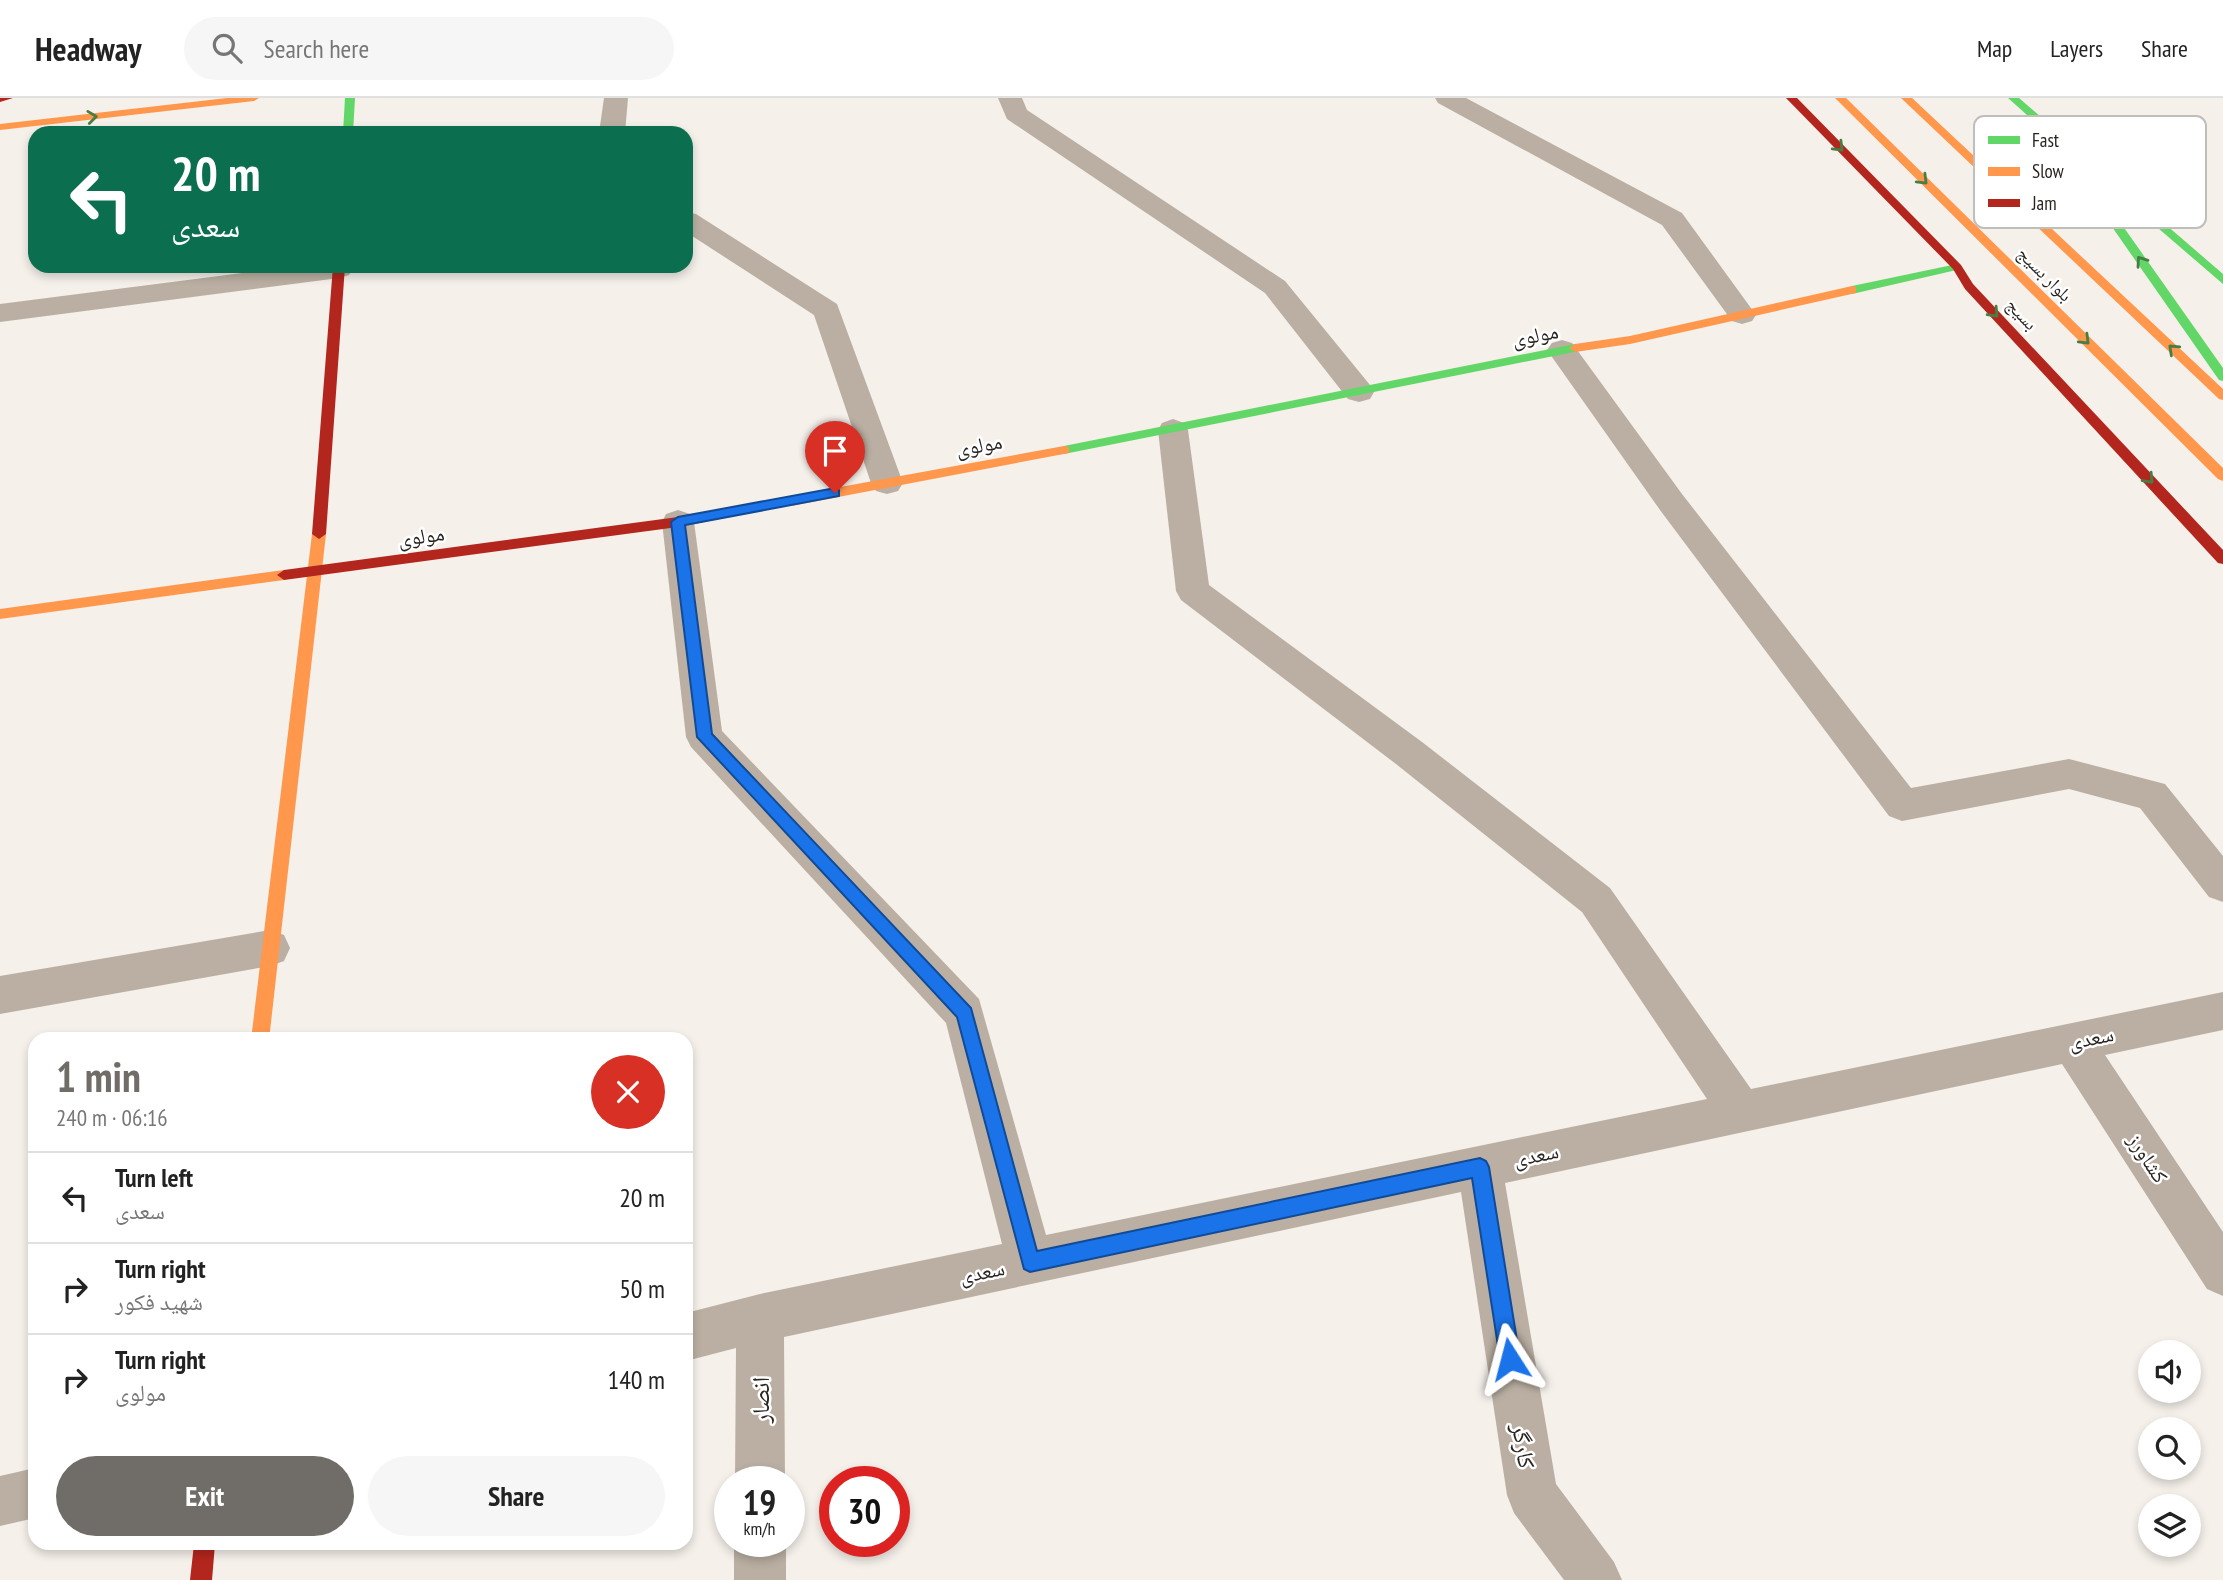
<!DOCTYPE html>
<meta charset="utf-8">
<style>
body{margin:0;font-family:"PT Sans Narrow","Noto Naskh Arabic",sans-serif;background:#f6f6f6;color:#222;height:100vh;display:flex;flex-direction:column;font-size:26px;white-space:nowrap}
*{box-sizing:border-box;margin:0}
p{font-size:23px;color:#767676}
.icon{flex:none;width:38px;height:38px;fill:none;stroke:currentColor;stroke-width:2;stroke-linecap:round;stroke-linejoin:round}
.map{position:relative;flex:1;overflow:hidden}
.side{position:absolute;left:28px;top:934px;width:665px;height:518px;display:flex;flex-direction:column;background:#fff;border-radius:21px;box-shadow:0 4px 10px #0003}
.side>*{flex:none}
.banner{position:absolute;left:28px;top:28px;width:665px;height:147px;border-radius:21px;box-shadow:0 4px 10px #0003;background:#0b6e4f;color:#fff;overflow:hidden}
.tools{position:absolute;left:2138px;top:1242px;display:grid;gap:14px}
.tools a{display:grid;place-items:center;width:63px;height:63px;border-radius:50%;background:#fff;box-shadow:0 4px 10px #0003;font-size:35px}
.speed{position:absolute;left:714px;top:1368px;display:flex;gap:14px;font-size:35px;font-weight:700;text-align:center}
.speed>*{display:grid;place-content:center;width:91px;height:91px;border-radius:50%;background:#fff;box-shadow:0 4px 10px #0003;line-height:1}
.speed small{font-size:18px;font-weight:400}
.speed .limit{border:10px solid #d22;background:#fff;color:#111}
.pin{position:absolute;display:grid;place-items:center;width:60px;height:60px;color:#fff;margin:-72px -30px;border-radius:50% 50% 50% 0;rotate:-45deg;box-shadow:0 0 7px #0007}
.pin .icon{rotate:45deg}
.me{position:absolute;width:77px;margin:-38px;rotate:351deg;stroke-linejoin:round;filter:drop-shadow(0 0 5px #0008)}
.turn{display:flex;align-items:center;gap:24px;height:147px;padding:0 28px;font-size:32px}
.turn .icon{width:91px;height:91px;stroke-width:2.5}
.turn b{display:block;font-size:49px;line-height:60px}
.round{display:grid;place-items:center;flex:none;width:74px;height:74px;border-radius:37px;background:#f6f6f6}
.head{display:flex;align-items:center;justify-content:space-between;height:119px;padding:0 28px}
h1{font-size:42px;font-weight:700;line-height:52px;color:#706c67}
.cta{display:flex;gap:14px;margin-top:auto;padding:14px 28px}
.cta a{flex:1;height:80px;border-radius:42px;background:#706c67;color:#fff;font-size:28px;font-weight:700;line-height:80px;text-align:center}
.cta a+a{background:#f6f6f6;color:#222}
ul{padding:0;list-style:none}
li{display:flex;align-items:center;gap:21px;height:91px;padding:0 28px;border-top:2px solid #e0e0e0}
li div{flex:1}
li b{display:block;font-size:26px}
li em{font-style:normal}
header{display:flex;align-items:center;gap:42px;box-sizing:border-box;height:98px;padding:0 35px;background:#fff;border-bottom:2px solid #e0e0e0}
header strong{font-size:33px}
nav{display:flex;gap:38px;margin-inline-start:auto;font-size:24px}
.search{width:490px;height:63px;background:#f6f6f6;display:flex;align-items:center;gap:18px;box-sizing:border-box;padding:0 24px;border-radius:38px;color:#767676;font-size:26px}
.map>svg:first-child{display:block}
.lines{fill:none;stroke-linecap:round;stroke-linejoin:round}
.street{fill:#baafa2;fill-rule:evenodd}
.fast{fill:#63d668;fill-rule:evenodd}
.slow{fill:#ff974d;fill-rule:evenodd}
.jam{fill:#b3261e;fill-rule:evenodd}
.oneway{stroke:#467e44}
.route{fill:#1a73e8;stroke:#114b97;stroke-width:2}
.labels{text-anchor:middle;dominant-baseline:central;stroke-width:5;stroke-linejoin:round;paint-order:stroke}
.far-street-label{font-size:18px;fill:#282521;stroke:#fff}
.street-label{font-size:21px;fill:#282521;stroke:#fff}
.near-street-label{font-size:24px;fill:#282521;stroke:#fff}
.key{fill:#fff;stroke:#bebebc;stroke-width:2}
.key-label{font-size:19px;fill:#282521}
</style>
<header>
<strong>Headway</strong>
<div class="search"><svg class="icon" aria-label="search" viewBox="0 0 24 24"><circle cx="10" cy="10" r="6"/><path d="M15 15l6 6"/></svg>Search here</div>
<nav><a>Map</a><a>Layers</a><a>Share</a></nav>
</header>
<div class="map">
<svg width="2223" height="1482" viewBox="0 0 2223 1482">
<rect width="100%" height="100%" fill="#f5f0ea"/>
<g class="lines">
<path class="street" d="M 604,0 L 628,0 L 625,35 L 599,35 Z
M 998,0 L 1022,0 L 1027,12 L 1285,183 L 1370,287 L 1374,294 L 1370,301 L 1359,304 L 1348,301 L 1265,195 L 1007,21 Z
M 1435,0 L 1466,0 L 1682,115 L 1756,217 L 1752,223 L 1742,226 L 1732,223 L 1662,127 L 1438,5 Z
M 686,114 L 696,116 L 837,206 L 903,385 L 898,393 L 887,396 L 876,393 L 871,385 L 814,217 L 686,134 Z
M 296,168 L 351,168 L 353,171 L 349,177 L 339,180 L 0,224 L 0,206 Z
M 1562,242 L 1572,245 L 1682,396 L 1911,690 L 2069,661 L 2165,686 L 2223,758 L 2223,804 L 2209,799 L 2140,710 L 2069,691 L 1902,723 L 1889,718 L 1660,412 L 1552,259 L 1547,252 L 1552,245 Z
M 1173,321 L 1184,325 L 1188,332 L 1209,487 L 1422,644 L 1610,790 L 1751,991 L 2223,894 L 2223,932 L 2105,957 L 2223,1134 L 2223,1198 L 2207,1191 L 2062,966 L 1505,1085 L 1556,1386 L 1614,1464 L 1622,1482 L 1564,1482 L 1514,1415 L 1507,1397 L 1461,1094 L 784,1239 L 785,1384 L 735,1384 L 736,1250 L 686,1263 L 686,1215 L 760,1196 L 1002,1146 L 946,925 L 691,649 L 686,639 L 662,424 L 666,416 L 678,412 L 690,416 L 694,424 L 722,633 L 979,901 L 1046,1137 L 1707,1001 L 1582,814 L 1396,666 L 1181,502 L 1176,493 L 1158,332 L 1162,325 Z
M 270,832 L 284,837 L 290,850 L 284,863 L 270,868 L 0,916 L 0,878 Z
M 35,1370 L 35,1420 L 0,1428 L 0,1378 Z
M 734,1444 L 786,1444 L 786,1482 L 734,1482 Z"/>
<path class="fast" d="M 345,0 L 355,0 L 353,35 L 343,35 Z
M 2008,0 L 2019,0 L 2223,176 L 2223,186 L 2072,56 L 2223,270 L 2223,283 L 2219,282 L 2045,33 Z
M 1957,166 L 1961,167 L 1961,171 L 1852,196 L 1846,192 L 1852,188 Z
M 1575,246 L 1581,250 L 1579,253 L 1064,356 L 1058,352 L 1064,348 Z"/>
<path class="slow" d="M 227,0 L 259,0 L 254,3 L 0,32 L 0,26 Z
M 1835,0 L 1846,0 L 2223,370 L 2223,383 L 2218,381 Z
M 1901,0 L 1912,0 L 2223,291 L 2223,302 L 2219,301 Z
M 1852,188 L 1856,189 L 1856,195 L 1630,246 L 1575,254 L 1569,250 L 1575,246 L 1630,238 Z
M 1064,348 L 1069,349 L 1069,355 L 791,408 L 784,403 L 791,398 Z
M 319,431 L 326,436 L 269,942 L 251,942 L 312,436 Z
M 284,472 L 291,477 L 284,482 L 0,521 L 0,511 Z"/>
<path class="jam" d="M 0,0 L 13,0 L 0,4 Z
M 1786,0 L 1797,0 L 1961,167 L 1973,186 L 2223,452 L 2223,466 L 2218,465 L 1965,191 L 1953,171 Z
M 333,168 L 345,168 L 326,436 L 319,441 L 312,436 Z
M 791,398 L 798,403 L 796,406 L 678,429 L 284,482 L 277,477 L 284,472 L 678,419 Z
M 194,1446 L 215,1446 L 212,1482 L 190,1482 Z"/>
</g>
<defs><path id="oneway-chevron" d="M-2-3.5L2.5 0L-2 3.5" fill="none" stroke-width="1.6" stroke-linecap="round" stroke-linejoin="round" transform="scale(1.75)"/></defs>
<g class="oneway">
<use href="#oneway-chevron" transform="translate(92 19) rotate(-7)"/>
<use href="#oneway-chevron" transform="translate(1839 49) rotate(45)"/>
<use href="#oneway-chevron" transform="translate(1923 82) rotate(45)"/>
<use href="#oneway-chevron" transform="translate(2141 163) rotate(-125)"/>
<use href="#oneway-chevron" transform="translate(1994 215) rotate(47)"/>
<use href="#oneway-chevron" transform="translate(2085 242) rotate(45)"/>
<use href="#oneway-chevron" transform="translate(2173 251) rotate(-137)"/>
<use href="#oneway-chevron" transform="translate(2149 381) rotate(47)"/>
</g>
<path class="route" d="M 835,390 L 839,392 L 839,398 L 685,427 L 712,636 L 971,910 L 1037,1153 L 1480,1060 L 1486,1063 L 1489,1069 L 1520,1261 L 1517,1268 L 1510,1271 L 1503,1268 L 1500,1261 L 1472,1080 L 1030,1174 L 1024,1171 L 957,919 L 697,639 L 671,424 L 678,419 Z"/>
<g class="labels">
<g class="far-street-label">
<text transform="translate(2045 176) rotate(45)">بلوار بسیج</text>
<text transform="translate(2022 216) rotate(47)">بسیج</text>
</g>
<g class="street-label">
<text transform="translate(1535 237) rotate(-11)">مولوی</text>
<text transform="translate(979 347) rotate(-10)">مولوی</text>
<text transform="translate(421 438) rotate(-8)">مولوی</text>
<text transform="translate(2091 940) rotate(-12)">سعدی</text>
<text transform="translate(1536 1057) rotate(-12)">سعدی</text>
<text transform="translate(2148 1060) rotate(57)">کشاورز</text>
<text transform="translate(982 1174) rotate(-12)">سعدی</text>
</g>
<g class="near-street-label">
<text transform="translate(760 1302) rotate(-90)">انصار</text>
<text transform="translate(1524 1348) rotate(81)">کارگر</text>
</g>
</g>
<rect x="1974" y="18" width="232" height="112" rx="10" class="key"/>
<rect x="1988" y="38" width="32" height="8" fill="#63d668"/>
<rect x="1988" y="69" width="32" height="9" fill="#ff974d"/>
<rect x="1988" y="101" width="32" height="8" fill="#b3261e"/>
<g class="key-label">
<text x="2032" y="49">Fast</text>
<text x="2032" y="80">Slow</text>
<text x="2032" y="112">Jam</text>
</g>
</svg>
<div class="tools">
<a><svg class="icon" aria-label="sound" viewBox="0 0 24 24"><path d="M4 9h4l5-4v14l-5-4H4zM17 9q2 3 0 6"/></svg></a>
<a><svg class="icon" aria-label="search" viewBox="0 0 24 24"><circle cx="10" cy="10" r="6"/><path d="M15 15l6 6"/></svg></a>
<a><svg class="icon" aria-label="layers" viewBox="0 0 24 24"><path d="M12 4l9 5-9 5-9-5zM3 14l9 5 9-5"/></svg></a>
</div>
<div class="speed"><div>19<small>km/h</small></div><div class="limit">30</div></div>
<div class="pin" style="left:835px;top:395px;background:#d93025"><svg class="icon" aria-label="arrive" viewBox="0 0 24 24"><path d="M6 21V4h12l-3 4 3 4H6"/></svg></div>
<svg class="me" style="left:1510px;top:1261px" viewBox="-20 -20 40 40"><path d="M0-17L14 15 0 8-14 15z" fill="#1a73e8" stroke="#fff" stroke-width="4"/></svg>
<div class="banner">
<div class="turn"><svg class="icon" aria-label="left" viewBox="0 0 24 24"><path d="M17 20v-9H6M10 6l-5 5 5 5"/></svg><div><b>20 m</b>سعدی</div></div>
</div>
<section class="side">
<div class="head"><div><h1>1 min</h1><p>240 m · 06:16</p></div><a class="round" style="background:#d93025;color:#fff"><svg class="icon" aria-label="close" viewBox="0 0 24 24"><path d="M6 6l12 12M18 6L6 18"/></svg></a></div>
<ul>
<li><svg class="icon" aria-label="left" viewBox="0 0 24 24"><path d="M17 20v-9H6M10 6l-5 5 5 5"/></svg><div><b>Turn left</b><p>سعدی</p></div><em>20 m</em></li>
<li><svg class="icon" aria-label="right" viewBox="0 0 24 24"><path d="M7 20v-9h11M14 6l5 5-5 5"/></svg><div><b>Turn right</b><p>شهید فکور</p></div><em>50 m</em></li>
<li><svg class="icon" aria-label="right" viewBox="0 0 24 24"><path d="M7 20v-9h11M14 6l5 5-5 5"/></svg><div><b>Turn right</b><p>مولوی</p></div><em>140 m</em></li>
</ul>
<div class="cta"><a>Exit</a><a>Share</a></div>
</section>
</div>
